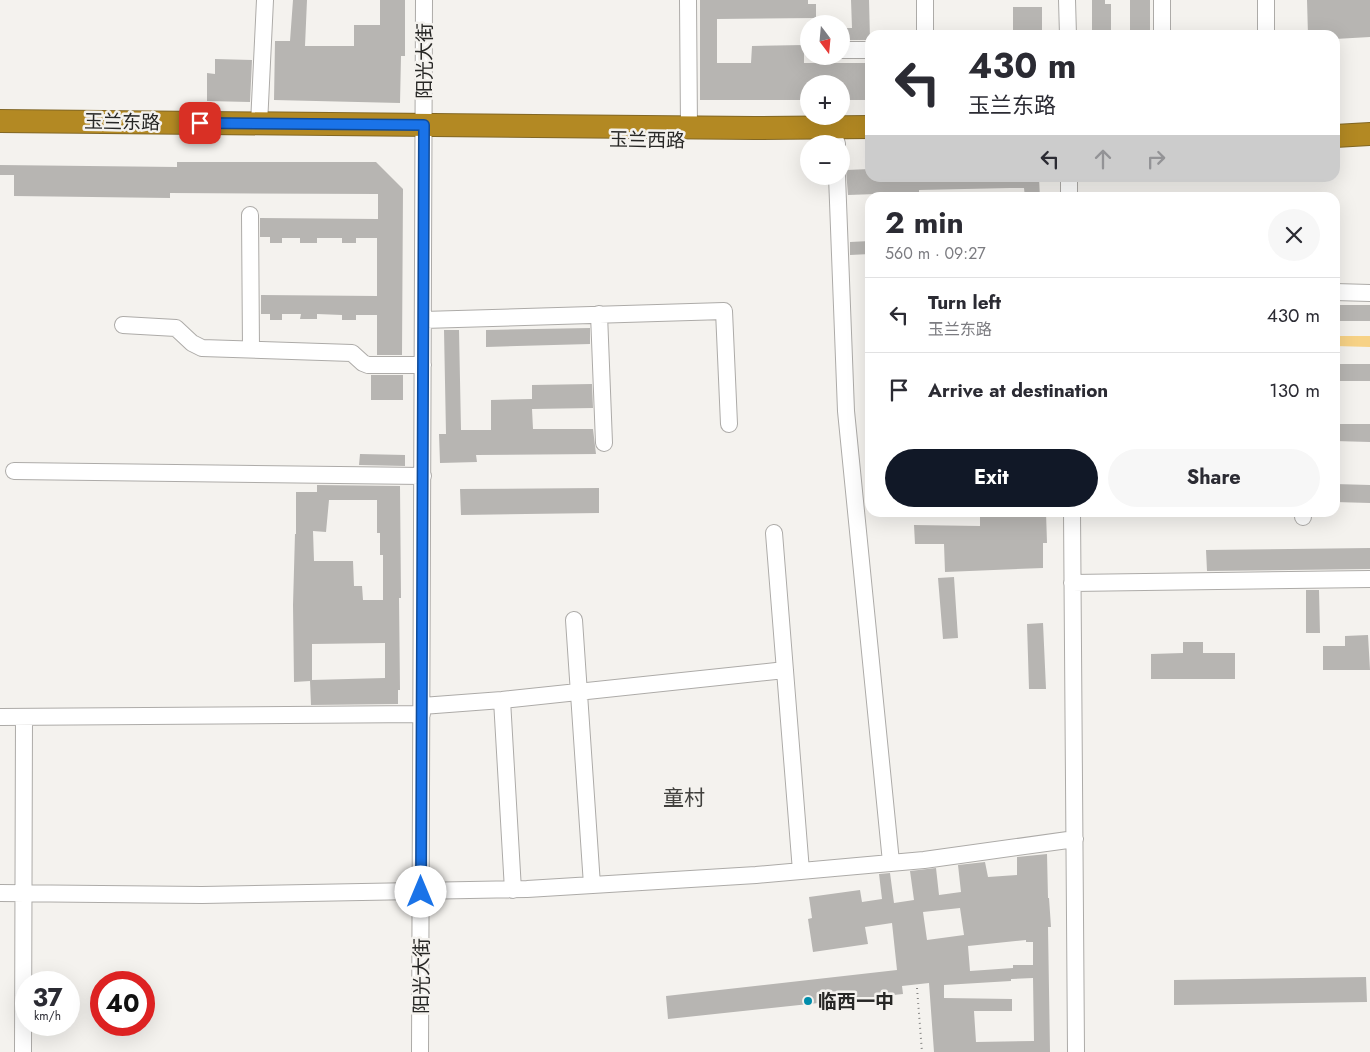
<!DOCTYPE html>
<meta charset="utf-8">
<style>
body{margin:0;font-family:Jost,"Noto Sans SC",sans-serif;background:#f7f7f7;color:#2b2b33;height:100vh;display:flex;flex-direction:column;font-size:19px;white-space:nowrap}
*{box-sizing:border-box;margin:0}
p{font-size:16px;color:#7c7c81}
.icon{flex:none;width:28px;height:28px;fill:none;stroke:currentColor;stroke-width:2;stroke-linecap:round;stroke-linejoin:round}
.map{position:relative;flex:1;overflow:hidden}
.sheet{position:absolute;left:865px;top:192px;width:475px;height:325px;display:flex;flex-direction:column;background:#fff;border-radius:15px;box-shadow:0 5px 20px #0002}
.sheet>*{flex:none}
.banner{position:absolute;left:865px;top:30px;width:475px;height:152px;border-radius:15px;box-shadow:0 5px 20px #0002;background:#fff;color:#2b2b33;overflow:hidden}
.needle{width:32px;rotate:164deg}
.fabs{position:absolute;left:800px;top:15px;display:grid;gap:10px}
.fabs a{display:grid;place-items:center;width:50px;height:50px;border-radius:50%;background:#fff;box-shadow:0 5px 20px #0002;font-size:25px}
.speed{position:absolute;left:15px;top:971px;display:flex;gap:10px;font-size:25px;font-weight:700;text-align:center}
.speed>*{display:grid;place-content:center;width:65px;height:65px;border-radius:50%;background:#fff;box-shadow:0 5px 20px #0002;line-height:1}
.speed small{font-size:12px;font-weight:400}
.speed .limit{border:8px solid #d22;background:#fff;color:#111}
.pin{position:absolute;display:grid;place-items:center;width:42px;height:42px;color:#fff;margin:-21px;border-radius:10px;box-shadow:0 2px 8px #0006}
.me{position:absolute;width:55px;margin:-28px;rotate:0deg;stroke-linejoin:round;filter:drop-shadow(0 0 4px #0008)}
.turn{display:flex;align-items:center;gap:18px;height:105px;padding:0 20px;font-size:22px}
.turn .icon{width:65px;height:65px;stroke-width:2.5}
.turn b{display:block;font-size:35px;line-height:42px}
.lanes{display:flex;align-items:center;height:48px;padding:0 20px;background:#0003;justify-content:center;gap:25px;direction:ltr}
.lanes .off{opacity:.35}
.round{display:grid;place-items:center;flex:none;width:52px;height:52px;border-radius:26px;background:#f7f7f7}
.overview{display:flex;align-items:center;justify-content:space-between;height:85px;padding:0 20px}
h1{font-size:30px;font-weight:700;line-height:38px}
.primary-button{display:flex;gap:10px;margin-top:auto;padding:10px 20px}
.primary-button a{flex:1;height:58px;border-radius:30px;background:#111827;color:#fff;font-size:20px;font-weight:700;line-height:58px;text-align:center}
.primary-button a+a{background:#f7f7f7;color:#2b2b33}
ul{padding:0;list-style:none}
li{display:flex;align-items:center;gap:15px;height:75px;padding:0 20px;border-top:1px solid #e1e1e2}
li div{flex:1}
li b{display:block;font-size:19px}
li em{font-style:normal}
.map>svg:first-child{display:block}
.green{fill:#f7d286}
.building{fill:#b7b5b2;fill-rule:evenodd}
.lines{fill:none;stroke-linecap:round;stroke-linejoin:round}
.minor-casing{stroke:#adaba8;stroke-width:18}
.highway-casing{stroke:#826724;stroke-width:24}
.path{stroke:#888785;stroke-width:2;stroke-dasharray:1 4;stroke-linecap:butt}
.minor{stroke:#fff;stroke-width:16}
.highway{stroke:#b38923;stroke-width:22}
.route-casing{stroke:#114b97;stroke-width:12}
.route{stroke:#1a73e8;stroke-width:9}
.poi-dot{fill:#008dab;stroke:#f4f2ee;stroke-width:2}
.labels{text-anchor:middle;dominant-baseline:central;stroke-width:5;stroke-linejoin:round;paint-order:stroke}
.street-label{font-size:19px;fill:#272725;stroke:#f4f2ee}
.poi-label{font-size:19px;font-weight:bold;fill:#272725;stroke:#f4f2ee;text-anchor:start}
.quarter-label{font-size:21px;fill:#41403d;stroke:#f4f2ee}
</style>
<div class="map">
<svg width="1370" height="1052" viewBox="0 0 1370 1052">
<rect width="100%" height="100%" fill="#f4f2ee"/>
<path class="green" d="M 1335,336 L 1370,336 L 1370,347 L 1335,346 Z"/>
<path class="building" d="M 293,0 L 307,0 L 305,46 L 354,46 L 354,25 L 380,25 L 380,0 L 405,0 L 405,56 L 401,56 L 400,103 L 274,100 L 275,41 L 290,41 Z
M 700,0 L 808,0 L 808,4 L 816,4 L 816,18 L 717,19 L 717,63 L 751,63 L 752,46 L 804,45 L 804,63 L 870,63 L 870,100 L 841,100 L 841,84 L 809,84 L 809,100 L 700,100 Z
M 851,0 L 869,0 L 870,40 L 841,40 L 841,28 L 852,28 Z
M 1092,0 L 1105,0 L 1105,4 L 1111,4 L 1111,35 L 1092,35 Z
M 1130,0 L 1150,0 L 1150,35 L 1130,35 Z
M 1307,0 L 1370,0 L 1370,37 L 1335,39 L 1335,35 L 1308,35 Z
M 1013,7 L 1042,7 L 1042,35 L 1013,35 Z
M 215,59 L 252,60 L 250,102 L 207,101 L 207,73 L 215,74 Z
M 177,162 L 376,162 L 403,189 L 402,355 L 377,355 L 377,315 L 356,315 L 356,320 L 342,320 L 342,315 L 317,314 L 317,319 L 300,319 L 301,314 L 282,314 L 282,320 L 270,320 L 270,314 L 261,314 L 261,295 L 377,296 L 377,238 L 356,238 L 356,243 L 342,243 L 342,238 L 317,238 L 317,243 L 300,243 L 300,238 L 282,238 L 282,243 L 270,243 L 270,237 L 260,237 L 260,218 L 378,219 L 378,194 L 170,193 L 170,198 L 14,196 L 14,175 L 0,175 L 0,165 L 177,167 Z
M 870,169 L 870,178 L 1039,178 L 1040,198 L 1025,198 L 1024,188 L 1010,188 L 919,190 L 919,198 L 904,198 L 904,193 L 848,195 L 846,170 Z
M 870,241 L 870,254 L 850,255 L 850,242 Z
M 1335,305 L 1370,305 L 1370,321 L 1335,321 Z
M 590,328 L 590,344 L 486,347 L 486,330 Z
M 444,330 L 459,330 L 461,430 L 491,430 L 491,400 L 532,399 L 532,385 L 592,384 L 593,408 L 532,409 L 533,429 L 593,429 L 596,454 L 476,455 L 477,462 L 440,463 L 439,434 L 446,434 Z
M 1335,364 L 1370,364 L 1370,381 L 1335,381 Z
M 371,375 L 403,375 L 403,400 L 371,400 Z
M 1335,424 L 1370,424 L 1370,442 L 1335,441 Z
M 360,454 L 405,455 L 405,466 L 359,465 Z
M 1335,484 L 1370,485 L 1370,503 L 1335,502 Z
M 317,485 L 400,486 L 401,598 L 399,598 L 400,690 L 398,690 L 398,704 L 311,705 L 310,681 L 294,682 L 293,605 L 295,534 L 296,534 L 296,492 L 317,492 ZM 329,500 L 377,500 L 377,533 L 380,533 L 380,555 L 383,555 L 383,600 L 363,600 L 362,586 L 354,586 L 353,561 L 314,561 L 313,531 L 326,532 ZM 385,643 L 385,678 L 312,680 L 312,644 Z
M 599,488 L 599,513 L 461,515 L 460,489 Z
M 994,512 L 1046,512 L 1047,543 L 1043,543 L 1043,568 L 945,572 L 944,544 L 915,544 L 914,525 L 980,526 L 980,515 L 994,514 Z
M 1370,548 L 1370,569 L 1207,571 L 1206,550 Z
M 954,577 L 958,638 L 943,639 L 938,578 Z
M 1306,590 L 1319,590 L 1320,633 L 1306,633 Z
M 1043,623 L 1046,689 L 1029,689 L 1027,624 Z
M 1368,635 L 1370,670 L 1323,670 L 1323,646 L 1345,646 L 1345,636 Z
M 1183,642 L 1203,642 L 1203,653 L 1235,653 L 1235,679 L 1151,679 L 1151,654 L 1183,653 Z
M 1047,854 L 1048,898 L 1049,898 L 1051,927 L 1048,927 L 1050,1052 L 934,1052 L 929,983 L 902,986 L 903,994 L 668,1019 L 666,996 L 897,970 L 892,923 L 865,927 L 868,944 L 813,952 L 808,919 L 812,918 L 809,897 L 860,890 L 862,902 L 882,899 L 879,874 L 890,873 L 894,903 L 914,900 L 910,871 L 936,868 L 939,895 L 961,892 L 958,865 L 985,862 L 988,877 L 1017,875 L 1017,857 ZM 960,908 L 964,935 L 927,940 L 923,912 ZM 1026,940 L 1026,942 L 1033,942 L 1033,965 L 1013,965 L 1013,968 L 970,971 L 968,946 ZM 1033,978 L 1034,1041 L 976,1042 L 974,1011 L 1012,1011 L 1012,999 L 944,998 L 944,985 L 1011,981 L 1011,979 Z
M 1366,977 L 1367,1002 L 1174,1005 L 1174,980 Z"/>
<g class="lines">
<g class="minor-casing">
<path id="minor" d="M 688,0 L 689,128
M 1067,0 L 1068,35
M 1162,0 L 1162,35
M 1266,0 L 1266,35
M 925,35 L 925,0
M 841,50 L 870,50
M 259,124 L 265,0
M 836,141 L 837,144
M 837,176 L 846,411 L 891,862
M 1069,178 L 1069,198
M 250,215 L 251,349
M 1335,292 L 1370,293
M 599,314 L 604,443
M 423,320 L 724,311 L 729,424
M 123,325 L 176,328 L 192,343 L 202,348 L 352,353 L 363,363 L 368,365 L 423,365
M 14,471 L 423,476
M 1072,512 L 1076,1052
M 1303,517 L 1303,512
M 774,533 L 801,871
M 1072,583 L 1370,579
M 574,620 L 592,885
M 502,700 L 513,890
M 422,706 L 502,700 L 785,670
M 0,717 L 422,714
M 0,893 L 202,895 L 527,889 L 756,875 L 924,860 L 1075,839
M 23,1052 L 24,717
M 420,1052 L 424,0"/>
</g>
<g class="highway-casing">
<path id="highway" d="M 0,121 L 754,128 L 870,127
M 1335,136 L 1370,134"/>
</g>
<path class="path" d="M 917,988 L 922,1052"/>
<use href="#minor" class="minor"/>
<use href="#highway" class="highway"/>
</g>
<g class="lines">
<g class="route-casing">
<path id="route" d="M 200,123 L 424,125 L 421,892"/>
</g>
<use href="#route" class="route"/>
</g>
<circle class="poi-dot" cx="808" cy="1001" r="5"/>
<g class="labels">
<g class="street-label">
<text transform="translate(424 61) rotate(-90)">阳光大街</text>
<text transform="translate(122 122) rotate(1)">玉兰东路</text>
<text transform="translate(647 140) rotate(1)">玉兰西路</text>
<text transform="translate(421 976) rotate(-90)">阳光大街</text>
</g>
<g class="poi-label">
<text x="818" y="1001">临西一中</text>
</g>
<g class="quarter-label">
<text x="684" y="798">童村</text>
</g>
</g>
</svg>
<div class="fabs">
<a><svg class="needle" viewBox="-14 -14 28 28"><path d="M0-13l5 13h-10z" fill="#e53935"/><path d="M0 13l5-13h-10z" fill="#7c7c81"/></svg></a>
<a>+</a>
<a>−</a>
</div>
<div class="speed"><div>37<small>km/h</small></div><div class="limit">40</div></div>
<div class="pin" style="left:200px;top:123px;background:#d93025"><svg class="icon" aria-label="arrive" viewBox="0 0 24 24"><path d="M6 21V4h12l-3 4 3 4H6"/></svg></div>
<svg class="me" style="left:421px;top:892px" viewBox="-20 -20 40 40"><circle r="19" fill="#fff"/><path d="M0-13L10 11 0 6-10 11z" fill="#1a73e8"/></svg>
<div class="banner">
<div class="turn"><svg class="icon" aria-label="left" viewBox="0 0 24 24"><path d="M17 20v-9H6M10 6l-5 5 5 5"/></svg><div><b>430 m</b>玉兰东路</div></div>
<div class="lanes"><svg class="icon" aria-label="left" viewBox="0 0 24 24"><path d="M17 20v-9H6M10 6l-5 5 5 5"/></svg><svg class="icon off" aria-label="ahead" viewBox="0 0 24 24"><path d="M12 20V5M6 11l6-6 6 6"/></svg><svg class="icon off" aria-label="right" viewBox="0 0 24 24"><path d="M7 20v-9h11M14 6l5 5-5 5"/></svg></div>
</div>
<section class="sheet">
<div class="overview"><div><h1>2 min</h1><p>560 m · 09:27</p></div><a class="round"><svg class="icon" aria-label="close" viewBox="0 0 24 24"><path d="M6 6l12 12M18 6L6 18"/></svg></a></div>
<ul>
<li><svg class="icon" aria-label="left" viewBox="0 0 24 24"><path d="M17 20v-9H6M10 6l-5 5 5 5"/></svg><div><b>Turn left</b><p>玉兰东路</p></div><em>430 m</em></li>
<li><svg class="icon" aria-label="arrive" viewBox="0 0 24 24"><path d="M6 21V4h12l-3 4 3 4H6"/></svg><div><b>Arrive at destination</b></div><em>130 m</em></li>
</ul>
<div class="primary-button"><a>Exit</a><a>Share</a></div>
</section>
</div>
